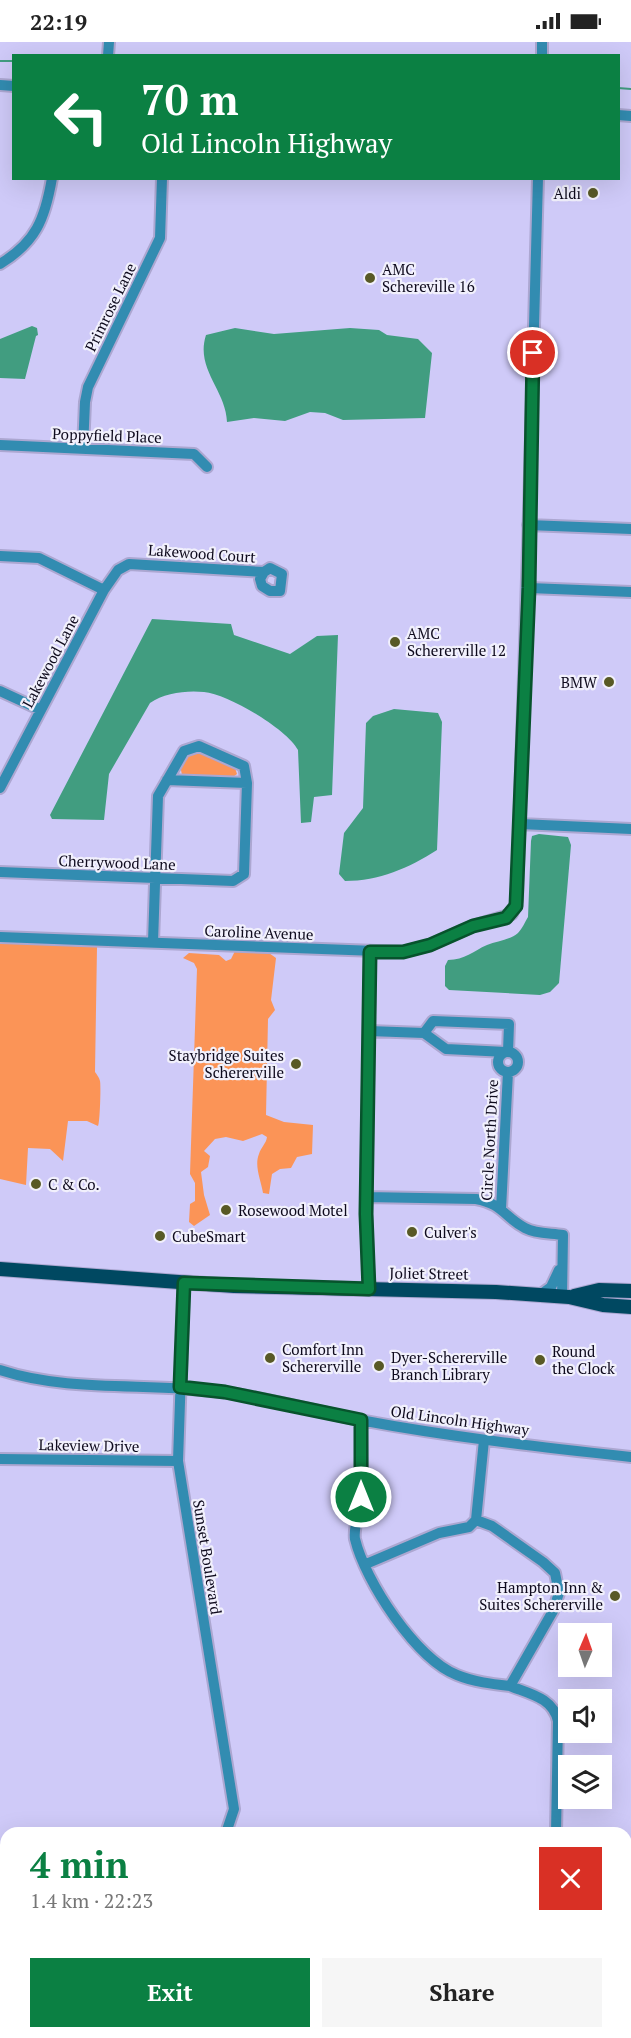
<!DOCTYPE html>
<meta charset="utf-8">
<style>
body{margin:0;font-family:"PT Serif",serif;background:#f6f6f6;color:#222;height:100vh;display:flex;flex-direction:column;font-size:22px;white-space:nowrap}
*{box-sizing:border-box;margin:0}
p{font-size:20px;color:#767676}
.icon{flex:none;width:33px;height:33px;fill:none;stroke:currentColor;stroke-width:2;stroke-linecap:round;stroke-linejoin:round}
.map{position:relative;flex:1;overflow:hidden}
.details{position:absolute;left:0px;top:1785px;width:632px;height:212px;display:flex;flex-direction:column;background:#fff;border-radius:18px 18px 0 0;box-shadow:0 6px 24px #0002}
.details>*{flex:none}
.top-card{position:absolute;left:12px;top:12px;width:608px;height:126px;border-radius:0px;box-shadow:0 6px 24px #0002;background:#0b8043;color:#fff;overflow:hidden}
.needle{width:39px;rotate:2deg}
.buttons{position:absolute;left:558px;top:1581px;display:grid;gap:12px}
.buttons a{display:grid;place-items:center;width:54px;height:54px;border-radius:0px;background:#fff;box-shadow:0 6px 24px #0002;font-size:30px}
.pin{position:absolute;display:grid;place-items:center;width:51px;height:51px;color:#fff;margin:-26px;border:3px solid #fff;border-radius:50%;box-shadow:0 2px 6px #0007}
.me{position:absolute;width:66px;margin:-33px;rotate:0deg;stroke-linejoin:round;filter:drop-shadow(0 0 4px #0008)}
.turn{display:flex;align-items:center;gap:21px;height:126px;padding:0 30px;font-size:27px}
.turn .icon{width:78px;height:78px;stroke-width:2.5}
.turn b{display:block;font-size:42px;line-height:51px}
.round{display:grid;place-items:center;flex:none;width:63px;height:63px;border-radius:0px;background:#f6f6f6}
.overview{display:flex;align-items:center;justify-content:space-between;height:102px;padding:0 30px}
h1{font-size:36px;font-weight:700;line-height:45px;color:#0b8043}
.button{display:flex;gap:12px;margin-top:auto;padding:12px 30px}
.button a{flex:1;height:69px;border-radius:0px;background:#0b8043;color:#fff;font-size:24px;font-weight:700;line-height:69px;text-align:center}
.button a+a{background:#f6f6f6;color:#222}
.status{display:flex;justify-content:space-between;align-items:center;height:42px;padding:0 30px;background:#fff;direction:ltr}
.status svg{height:16px;fill:currentColor}
.map>svg:first-child{display:block}
.green{fill:#fb9457}
.water{fill:#419d80}
.lines{fill:none;stroke-linecap:round;stroke-linejoin:round}
.stream{stroke:#419d80;stroke-width:2}
.minor-casing{stroke:#aca7d1;stroke-width:14}
.major-casing{stroke:#aca7d1;stroke-width:16}
.minor{stroke:#328cb1;stroke-width:10}
.major{stroke:#004861;stroke-width:14}
.route-casing{stroke:#07532c;stroke-width:15}
.route{stroke:#0b8043;stroke-width:10}
.poi-dot{fill:#585926;stroke:#f1f0fc;stroke-width:2}
.labels{text-anchor:middle;dominant-baseline:central;stroke-width:4.5;stroke-linejoin:round;paint-order:stroke}
.poi-label{font-size:15px;fill:#0e0a1d;stroke:#f1f0fc;text-anchor:start}
.street-label{font-size:15px;fill:#0e0a1d;stroke:#f1f0fc}
</style>
<div class="status"><b>22:19</b><svg viewBox="0 0 49 12"><path d="M0 12V9h3v3zM5 12V6h3v6zM10 12V3h3v9zM15 12V0h3v12zM26 1h20v11H26zM47 4h2v5h-2z"/></svg></div>
<div class="map">
<svg width="631" height="1996" viewBox="0 0 631 1996">
<rect width="100%" height="100%" fill="#cfcaf8"/>
<path class="green" d="M 197,708 L 235,726 L 237,732 L 233,735 L 182,733 L 180,723 L 189,711 Z
M 0,901 L 97,905 L 95,1030 C 97,1033 99,1035 100,1039 C 101,1043 100,1081 98,1084 L 87,1079 L 68,1079 L 63,1119 L 50,1107 L 28,1106 L 26,1143 L 0,1137 Z
M 235,909 L 269,911 L 276,916 L 271,958 L 275,968 L 268,977 L 266,1073 L 284,1080 L 313,1083 L 312,1112 L 297,1115 L 291,1126 L 280,1127 L 272,1132 L 269,1152 L 263,1151 C 261,1138 254,1124 259,1112 C 261,1105 266,1102 267,1095 L 262,1092 L 243,1099 L 226,1095 L 215,1097 L 204,1109 L 210,1114 L 208,1125 L 201,1130 L 204,1153 L 210,1173 L 194,1184 L 189,1180 L 190,1162 L 195,1159 L 195,1141 L 190,1132 L 197,927 L 194,921 L 183,916 L 189,911 L 219,913 L 226,919 L 231,917 Z"/>
<path class="water" d="M 32,284 L 37,286 L 38,293 L 36,294 L 25,337 L 0,336 L 0,297 Z
M 235,286 L 274,292 L 350,286 L 379,288 L 387,293 L 418,297 L 432,311 L 425,376 L 343,378 L 325,371 L 310,370 L 285,379 L 254,376 L 227,380 C 226,348 195,327 206,293 Z
M 152,577 L 231,582 L 234,593 L 290,612 L 317,594 L 338,593 L 332,753 L 314,755 L 311,780 L 301,781 L 298,708 C 287,687 228,652 204,650 C 187,648 164,651 150,661 L 109,732 L 104,778 L 52,777 L 50,773 Z
M 394,667 L 438,671 L 442,680 L 437,808 C 409,826 379,839 345,839 L 339,832 L 344,791 L 363,766 L 366,681 L 373,674 Z
M 539,792 L 568,795 L 571,803 L 559,941 L 550,950 L 540,953 L 449,948 L 445,944 L 445,924 L 448,918 C 465,918 473,909 487,903 C 497,899 510,898 518,891 C 522,887 525,880 528,875 L 531,799 L 532,794 Z"/>
<g class="lines">
<path class="stream" d="M 0,19 L 14,19
M 618,46 L 631,47"/>
<g class="minor-casing">
<path id="minor" d="M 108,14 L 109,0
M 542,14 L 542,0
M 0,43 L 14,44
M 618,73 L 631,74
M 0,222 C 36,200 45,177 52,136
M 0,403 L 194,412 L 207,425
M 83,407 L 85,360 L 88,345 L 160,196 L 162,136
M 528,483 L 631,487
M 0,514 L 39,516 L 104,548
M 529,546 L 631,550
M 0,649 L 41,668
M 167,738 L 247,741
M 0,746 L 104,548 L 118,528 L 129,522 L 264,530 L 270,526 L 282,532 L 280,549 L 270,549 L 262,544 L 260,537 L 264,530
M 520,782 L 631,787
M 0,830 L 233,839 L 244,832 L 247,741 L 244,724 L 199,704 L 184,709 L 158,754 L 153,900
M 0,895 L 403,910 L 430,903 L 473,884 L 512,872 L 517,858 C 526,617 531,377 538,136
M 369,989 L 424,991 L 433,979 L 509,982 L 508,1010
M 424,991 L 446,1007 L 506,1010
M498 1020a10 10 0 1 1 20 0a10 10 0 1 1-20 0Z
M 366,1155 L 476,1157 C 503,1162 504,1175 525,1186 C 536,1192 550,1191 563,1193 L 562,1255
M 501,1167 L 508,1030
M 184,1241 L 178,1419 L 234,1767 L 226,1791
M 369,1247 L 366,1172 L 370,910
M 540,1253 L 551,1245 L 559,1228
M 0,1328 C 70,1351 149,1340 222,1350 C 268,1356 314,1369 360,1378 C 450,1395 540,1405 631,1415
M 361,1378 C 361,1404 363,1430 361,1456 C 360,1468 353,1485 355,1497 C 365,1539 416,1617 457,1633 C 474,1640 492,1642 510,1644 L 553,1569 L 559,1551 L 555,1531 L 543,1520 L 492,1484 L 476,1478 L 469,1485 L 439,1491 L 366,1522
M 0,1417 L 178,1419
M 476,1478 L 484,1398
M 510,1644 C 530,1652 553,1656 558,1679 L 556,1791
M 0,1833 L 6,1832
M 0,1981 L 6,1982
M 51,1990 L 52,1995 L 84,1990
M 453,1990 L 453,1994 L 550,1996 L 571,1992 L 631,1995
M 200,1996 L 200,1990"/>
</g>
<g class="major-casing">
<path id="major" d="M 0,1227 L 234,1244 L 496,1250 L 569,1255 L 603,1263 L 631,1265
M 574,1254 L 599,1248 L 631,1249"/>
</g>
<use href="#minor" class="minor"/>
<use href="#major" class="major"/>
</g>
<g class="lines">
<g class="route-casing">
<path id="route" d="M 361,1455 L 361,1378 L 225,1350 L 180,1345 L 184,1241 L 369,1247 L 366,1172 L 370,910 L 403,910 L 430,903 L 473,884 L 506,876 L 516,864 L 529,546 L 533,311"/>
</g>
<use href="#route" class="route"/>
</g>
<g class="poi-dot">
<circle cx="593" cy="151" r="6"/>
<circle cx="370" cy="236" r="6"/>
<circle cx="395" cy="600" r="6"/>
<circle cx="609" cy="640" r="6"/>
<circle cx="296" cy="1022" r="6"/>
<circle cx="36" cy="1142" r="6"/>
<circle cx="226" cy="1168" r="6"/>
<circle cx="412" cy="1190" r="6"/>
<circle cx="160" cy="1194" r="6"/>
<circle cx="270" cy="1316" r="6"/>
<circle cx="540" cy="1318" r="6"/>
<circle cx="379" cy="1324" r="6"/>
<circle cx="615" cy="1554" r="6"/>
</g>
<g class="labels">
<g class="poi-label">
<text x="581" y="151" text-anchor="end">Aldi</text>
<text x="382" y="227">AMC<tspan x="382" dy="17">Schereville 16</tspan></text>
<text x="407" y="591">AMC<tspan x="407" dy="17">Schererville 12</tspan></text>
<text x="597" y="640" text-anchor="end">BMW</text>
<text x="284" y="1013" text-anchor="end">Staybridge Suites<tspan x="284" dy="17">Schererville</tspan></text>
<text x="48" y="1142">C &amp; Co.</text>
<text x="238" y="1168">Rosewood Motel</text>
<text x="424" y="1190">Culver's</text>
<text x="172" y="1194">CubeSmart</text>
<text x="282" y="1307">Comfort Inn<tspan x="282" dy="17">Schererville</tspan></text>
<text x="552" y="1309">Round<tspan x="552" dy="17">the Clock</tspan></text>
<text x="391" y="1315">Dyer-Schererville<tspan x="391" dy="17">Branch Library</tspan></text>
<text x="603" y="1545" text-anchor="end">Hampton Inn &amp;<tspan x="603" dy="17">Suites Schererville</tspan></text>
</g>
<g class="street-label">
<text transform="translate(110 265) rotate(-64)">Primrose Lane</text>
<text transform="translate(107 393) rotate(2)">Poppyfield Place</text>
<text transform="translate(202 511) rotate(4)">Lakewood Court</text>
<text transform="translate(50 619) rotate(-62)">Lakewood Lane</text>
<text transform="translate(117 820) rotate(2)">Cherrywood Lane</text>
<text transform="translate(259 890) rotate(2)">Caroline Avenue</text>
<text transform="translate(489 1098) rotate(-87)">Circle North Drive</text>
<text transform="translate(429 1231) rotate(1)">Joliet Street</text>
<text transform="translate(460 1378) rotate(8)">Old Lincoln Highway</text>
<text transform="translate(89 1403) rotate(1)">Lakeview Drive</text>
<text transform="translate(208 1515) rotate(81)">Sunset Boulevard</text>
</g>
</g>
</svg>
<div class="buttons">
<a><svg class="needle" viewBox="-14 -14 28 28"><path d="M0-13l5 13h-10z" fill="#e53935"/><path d="M0 13l5-13h-10z" fill="#767676"/></svg></a>
<a><svg class="icon" aria-label="sound" viewBox="0 0 24 24"><path d="M4 9h4l5-4v14l-5-4H4zM17 9q2 3 0 6"/></svg></a>
<a><svg class="icon" aria-label="layers" viewBox="0 0 24 24"><path d="M12 4l9 5-9 5-9-5zM3 14l9 5 9-5"/></svg></a>
</div>
<div class="pin" style="left:533px;top:311px;background:#d93025"><svg class="icon" aria-label="arrive" viewBox="0 0 24 24"><path d="M6 21V4h12l-3 4 3 4H6"/></svg></div>
<svg class="me" style="left:361px;top:1455px" viewBox="-20 -20 40 40"><circle r="17" fill="#0b8043" stroke="#fff" stroke-width="3"/><path d="M0-11L8 9 0 5-8 9z" fill="#fff"/></svg>
<div class="top-card">
<div class="turn"><svg class="icon" aria-label="left" viewBox="0 0 24 24"><path d="M17 20v-9H6M10 6l-5 5 5 5"/></svg><div><b>70 m</b>Old Lincoln Highway</div></div>
</div>
<section class="details">
<div class="overview"><div><h1>4 min</h1><p>1.4 km · 22:23</p></div><a class="round" style="background:#d93025;color:#fff"><svg class="icon" aria-label="close" viewBox="0 0 24 24"><path d="M6 6l12 12M18 6L6 18"/></svg></a></div>
<div class="button"><a>Exit</a><a>Share</a></div>
</section>
</div>
